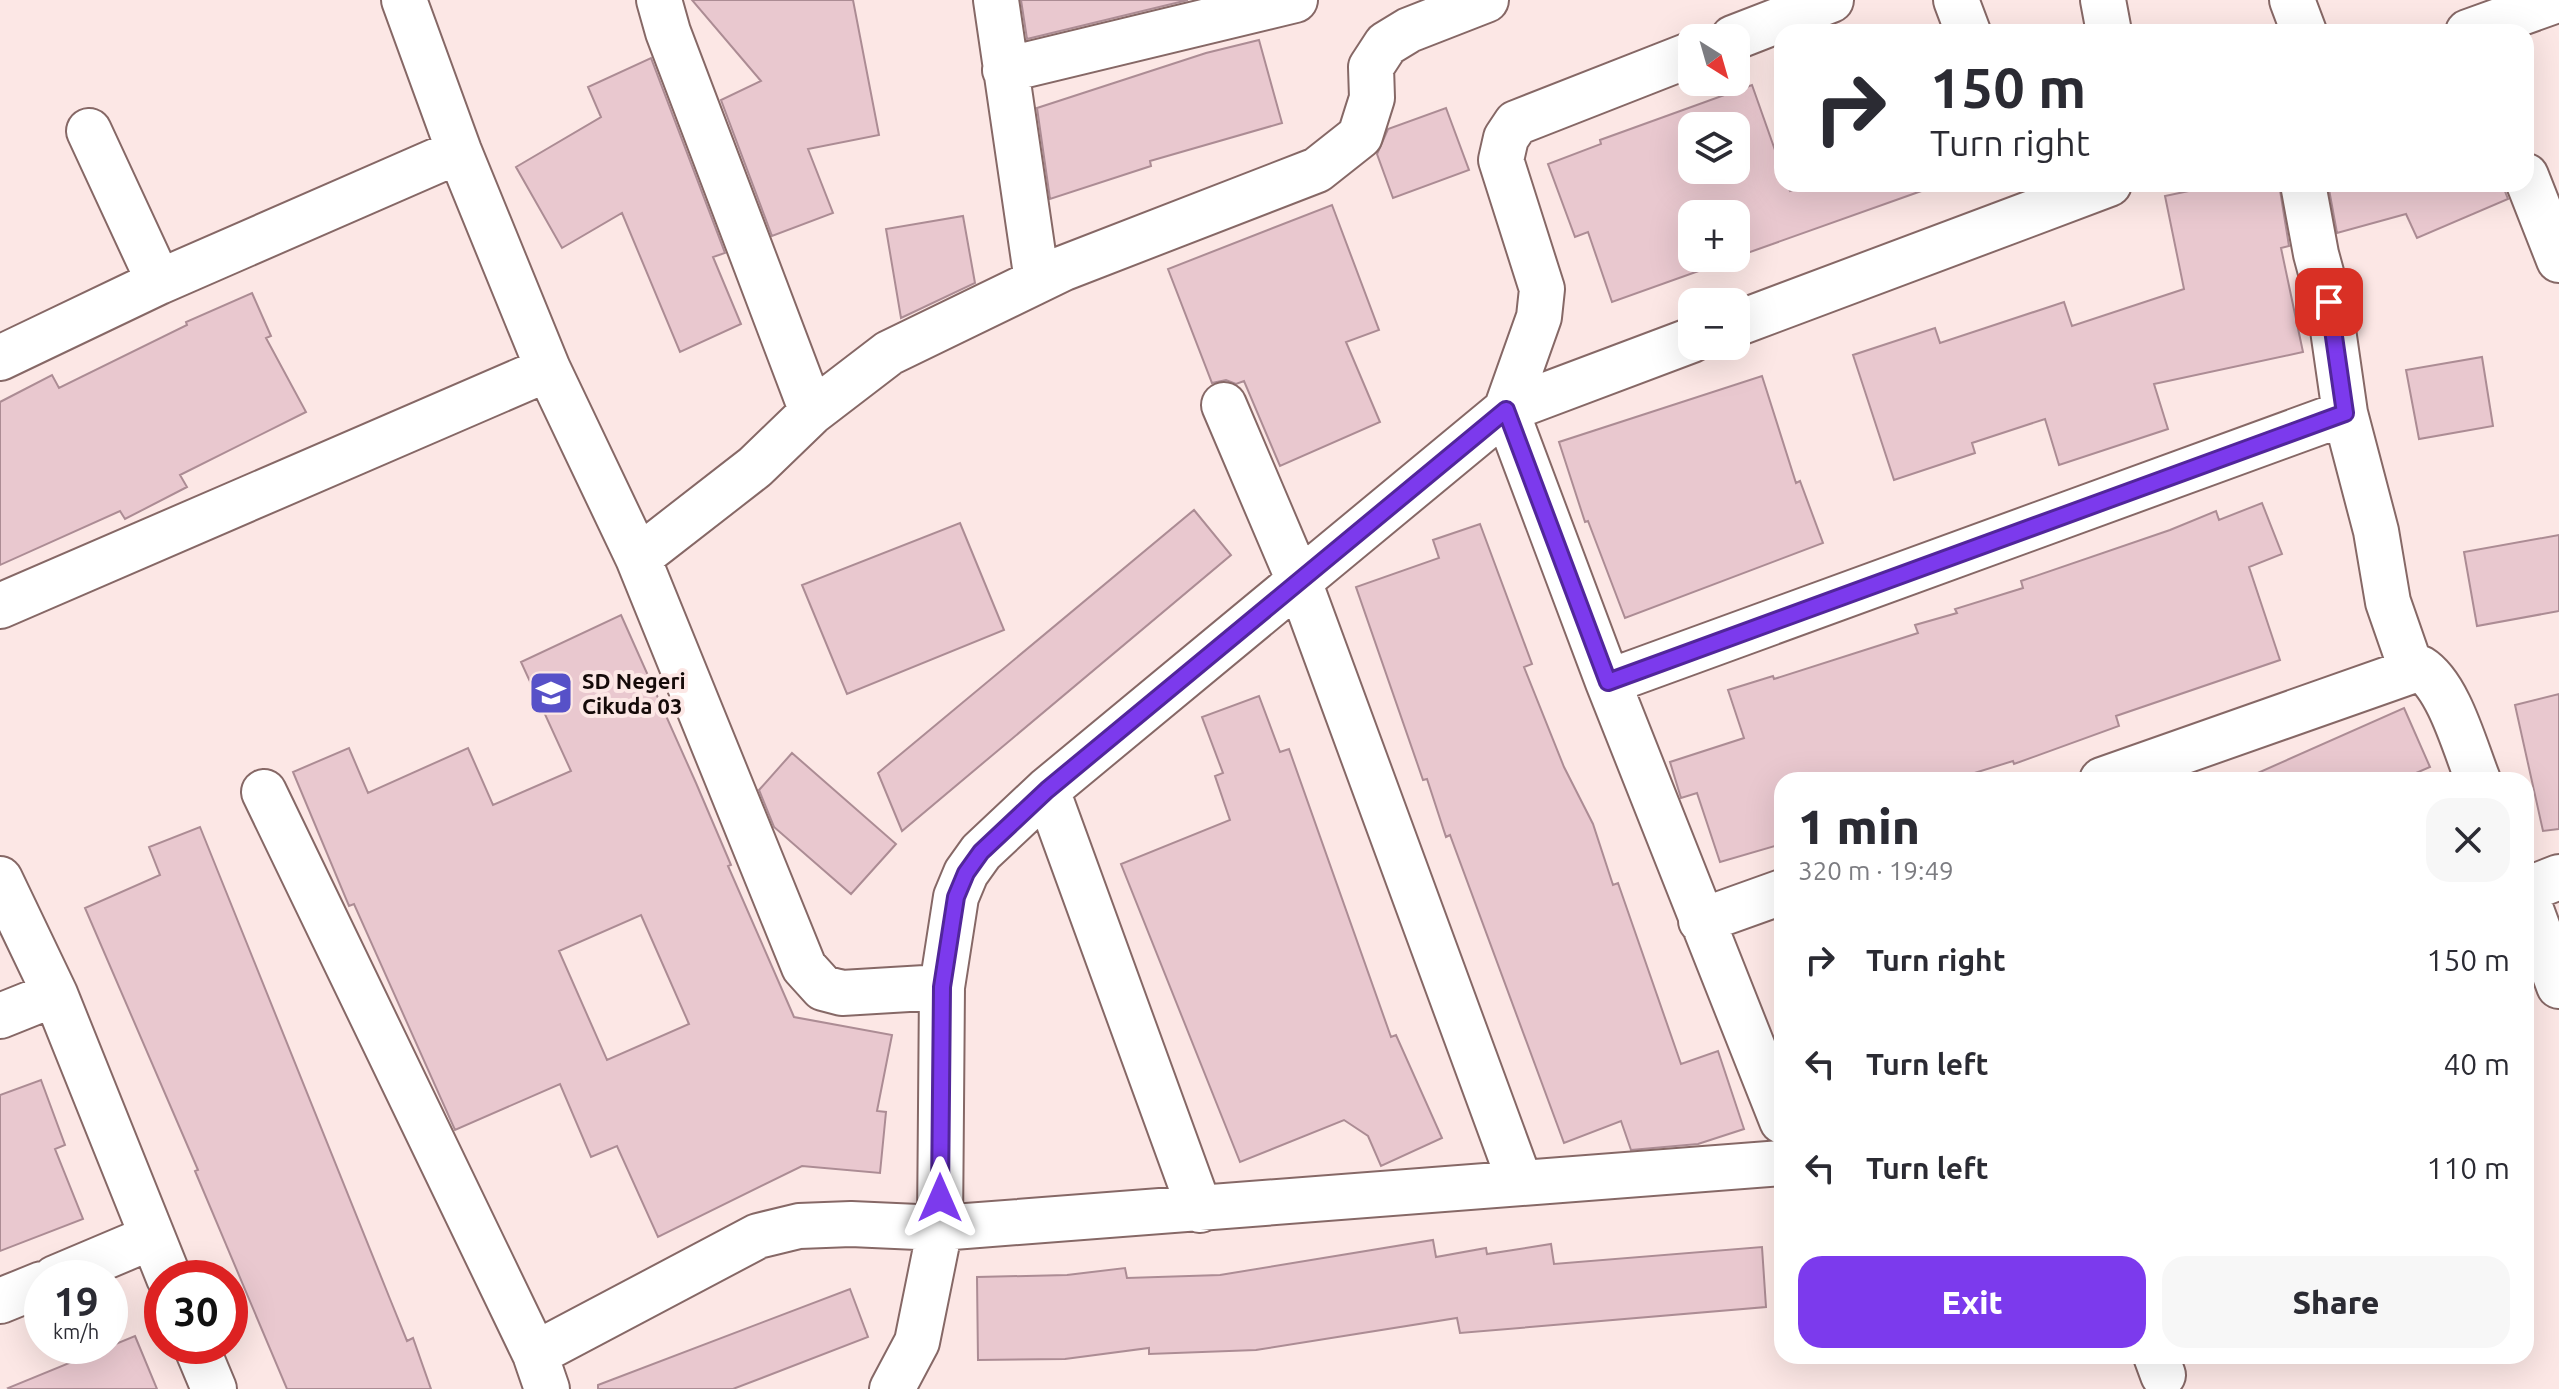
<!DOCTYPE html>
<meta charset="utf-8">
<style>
body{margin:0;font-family:Ubuntu,sans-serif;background:#f7f7f7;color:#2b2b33;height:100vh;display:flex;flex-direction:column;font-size:30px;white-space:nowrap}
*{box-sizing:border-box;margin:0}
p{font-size:26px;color:#7c7c81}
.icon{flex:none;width:44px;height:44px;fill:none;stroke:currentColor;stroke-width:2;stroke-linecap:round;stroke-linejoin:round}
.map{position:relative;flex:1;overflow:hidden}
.drawer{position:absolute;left:1774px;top:772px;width:760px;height:592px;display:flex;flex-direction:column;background:#fff;border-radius:24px;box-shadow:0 8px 32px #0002}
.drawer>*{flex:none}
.guide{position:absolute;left:1774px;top:24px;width:760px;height:168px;border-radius:24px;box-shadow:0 8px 32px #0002;background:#fff;color:#2b2b33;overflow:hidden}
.needle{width:52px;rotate:143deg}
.buttons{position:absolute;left:1678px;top:24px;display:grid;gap:16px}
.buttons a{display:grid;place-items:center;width:72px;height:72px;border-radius:16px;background:#fff;box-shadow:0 8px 32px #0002;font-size:40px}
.speed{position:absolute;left:24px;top:1260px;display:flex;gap:16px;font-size:40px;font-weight:700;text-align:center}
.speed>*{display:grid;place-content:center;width:104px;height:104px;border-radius:50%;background:#fff;box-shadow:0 8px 32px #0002;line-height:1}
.speed small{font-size:20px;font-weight:400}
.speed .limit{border:12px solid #d22;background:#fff;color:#111}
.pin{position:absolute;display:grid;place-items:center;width:68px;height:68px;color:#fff;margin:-34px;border-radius:16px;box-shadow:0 4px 12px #0006}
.me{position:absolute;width:88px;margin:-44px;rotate:0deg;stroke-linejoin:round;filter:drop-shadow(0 0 6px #0008)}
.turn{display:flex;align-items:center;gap:28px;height:168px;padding:0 24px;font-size:36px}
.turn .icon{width:104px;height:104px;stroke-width:2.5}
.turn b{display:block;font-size:56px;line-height:68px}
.round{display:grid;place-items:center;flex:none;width:84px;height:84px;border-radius:24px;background:#f7f7f7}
.overview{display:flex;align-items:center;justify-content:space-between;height:136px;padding:0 24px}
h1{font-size:48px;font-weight:800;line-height:60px}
.primary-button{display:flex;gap:16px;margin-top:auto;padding:16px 24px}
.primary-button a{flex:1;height:92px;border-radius:24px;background:#7c3aed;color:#fff;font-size:32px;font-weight:800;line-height:92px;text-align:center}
.primary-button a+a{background:#f7f7f7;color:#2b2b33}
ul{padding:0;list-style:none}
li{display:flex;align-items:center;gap:24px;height:104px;padding:0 24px}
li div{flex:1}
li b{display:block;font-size:30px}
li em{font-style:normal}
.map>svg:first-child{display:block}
.building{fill:#e9c8cf;stroke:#ac8c94;stroke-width:2;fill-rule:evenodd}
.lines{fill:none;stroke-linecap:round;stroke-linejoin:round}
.minor-casing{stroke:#866866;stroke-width:48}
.minor{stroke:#fff;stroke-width:44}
.route-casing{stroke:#51269a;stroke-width:20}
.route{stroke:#7c3aed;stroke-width:14}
.labels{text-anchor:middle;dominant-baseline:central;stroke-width:8;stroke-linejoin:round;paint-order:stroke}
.poi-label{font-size:22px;font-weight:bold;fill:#150a09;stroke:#fce7e5;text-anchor:start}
</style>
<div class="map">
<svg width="2559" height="1389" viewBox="0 0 2559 1389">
<rect width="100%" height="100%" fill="#fce7e5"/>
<path class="building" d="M 692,0 L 853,0 L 879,135 L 808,149 L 833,213 L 772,236 L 721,100 L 761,81 Z
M 1021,0 L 1188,0 L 1027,39 Z
M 1259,40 L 1282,123 L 1150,161 L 1151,166 L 1050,199 L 1037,108 L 1206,53 Z
M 651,58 L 725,253 L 713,257 L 741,324 L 680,352 L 622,213 L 562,248 L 516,167 L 601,117 L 588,87 Z
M 1752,85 L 1782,170 L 1782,184 L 1787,184 L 1790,191 L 1809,184 L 1926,184 L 1927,189 L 1736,257 L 1736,214 L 1692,214 L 1692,258 L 1735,258 L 1612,302 L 1588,232 L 1575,237 L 1548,164 L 1601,144 L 1600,140 ZM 1692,126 L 1736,126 L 1736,170 L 1692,170 Z
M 1446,108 L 1469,170 L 1393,198 L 1377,154 L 1388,129 Z
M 2222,184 L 2279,184 L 2289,246 L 2281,248 L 2303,352 L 2154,384 L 2168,429 L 2059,465 L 2045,419 L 1972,443 L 1975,453 L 1894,480 L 1853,355 L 1935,328 L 1940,343 L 2064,302 L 2072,326 L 2184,289 L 2165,196 Z
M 2328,184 L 2502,184 L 2508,199 L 2417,238 L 2406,214 L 2337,233 Z
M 1332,205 L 1379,330 L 1346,342 L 1380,422 L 1280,466 L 1244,381 L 1236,384 L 1226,380 L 1212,383 L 1168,269 Z
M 963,216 L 975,283 L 901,318 L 886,229 Z
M 252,293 L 271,336 L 266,338 L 306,412 L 180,475 L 187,487 L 125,519 L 120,511 L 0,565 L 0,402 L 52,375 L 59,388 L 187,325 L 186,322 Z
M 2482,357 L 2493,426 L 2419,439 L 2406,370 Z
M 1762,376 L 1796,483 L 1800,481 L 1823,543 L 1625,618 L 1588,521 L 1585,522 L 1559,442 Z
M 2262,503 L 2282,554 L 2249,567 L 2280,660 L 2116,716 L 2119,726 L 2014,764 L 2013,761 L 1952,780 L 1782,780 L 1782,844 L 1720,862 L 1697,793 L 1681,798 L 1670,762 L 1744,738 L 1728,690 L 1773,676 L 1774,679 L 1918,633 L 1915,625 L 1957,613 L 1955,609 L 2023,588 L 2021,581 L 2170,530 L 2216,511 L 2219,520 Z
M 1194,510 L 1231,555 L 902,831 L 878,773 Z
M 960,523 L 1004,630 L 847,694 L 802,585 Z
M 1480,524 L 1532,664 L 1524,667 L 1564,767 L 1593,824 L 1613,885 L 1618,883 L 1681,1064 L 1718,1051 L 1744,1129 L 1698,1144 L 1631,1150 L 1621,1121 L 1564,1143 L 1450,835 L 1446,837 L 1427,779 L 1423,780 L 1356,587 L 1439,558 L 1433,540 Z
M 2559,535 L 2559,611 L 2477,626 L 2464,552 Z
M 621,615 L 696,783 L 731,865 L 728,866 L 794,1017 L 892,1035 L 877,1111 L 886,1112 L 880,1173 L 802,1166 L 658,1237 L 617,1146 L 591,1157 L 560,1084 L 455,1130 L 354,904 L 349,906 L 293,772 L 349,748 L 368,793 L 468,748 L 493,805 L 571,771 L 521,662 ZM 641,915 L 689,1024 L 607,1060 L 559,951 Z
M 2559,694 L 2559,829 L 2543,831 L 2515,705 Z
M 1259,696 L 1280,752 L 1289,749 L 1391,1037 L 1396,1035 L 1442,1138 L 1381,1166 L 1368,1136 L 1344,1120 L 1240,1162 L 1121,864 L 1230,820 L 1215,776 L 1223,773 L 1202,717 Z
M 2404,708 L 2430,767 L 2400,780 L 2242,780 Z
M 792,753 L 896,844 L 851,894 L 774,827 L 759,790 Z
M 200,827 L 390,1299 L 407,1341 L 413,1338 L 431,1389 L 287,1389 L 195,1171 L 198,1170 L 85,908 L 160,875 L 149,847 Z
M 41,1080 L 65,1145 L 55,1149 L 83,1219 L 0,1251 L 0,1095 Z
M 1433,1240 L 1436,1257 L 1486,1248 L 1487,1254 L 1551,1244 L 1554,1264 L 1762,1247 L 1766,1307 L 1460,1333 L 1457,1318 L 1256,1350 L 1149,1354 L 1149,1348 L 1065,1359 L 978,1360 L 977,1277 L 1067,1275 L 1125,1268 L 1127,1278 L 1220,1275 Z
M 850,1289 L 868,1337 L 733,1389 L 598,1389 L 598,1385 Z
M 135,1336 L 157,1389 L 9,1389 L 8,1388 Z"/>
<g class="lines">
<g class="minor-casing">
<path id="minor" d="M 404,0 L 459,151 L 548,369 L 638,558 L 804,967 L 823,988 L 842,993 L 942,987
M 659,0 L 668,32 L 812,412
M 996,0 L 1037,281
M 1956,0 L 1968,32
M 2103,0 L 2109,32
M 2292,0 L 2304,32
M 2468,32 L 2557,0
M 1733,38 L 1831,0
M 1692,54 L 1516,123 L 1506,138 L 1501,160 L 1542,289 L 1539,317 L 1506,410 L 1608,682 L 1782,1121
M 1005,70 L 1295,0
M 89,131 L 159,282
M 2526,176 L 2559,260
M 2303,184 L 2316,254 L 2329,302 L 2345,413 L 2376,531 L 2388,602 L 2412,671
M 1736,324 L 2109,184
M 0,358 L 159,282 L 459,151
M 1224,405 L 1299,581 L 1520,1182
M 638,558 L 755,467 L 812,412 L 889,353 L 1064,268 L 1317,170 L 1360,136 L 1372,98 L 1371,67 L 1386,44 L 1409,30 L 1486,0
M 0,606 L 548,369
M 1608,682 L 2345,413
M 2102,780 L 2420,668 C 2449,686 2465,748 2478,780
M 1047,790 L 1200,1210
M 264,792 L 535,1354 L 547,1389
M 0,879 L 55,994 L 169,1278
M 2526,890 L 2559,877
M 2526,896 L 2559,986
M 1701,921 L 1782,892
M 0,1016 L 55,994
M 55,1278 L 152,1237
M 0,1301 L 42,1284
M 196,1346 L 214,1389
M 535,1354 L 758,1236 L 799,1226 L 851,1224 L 940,1228 L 1782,1163
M 2156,1356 L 2163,1375
M 892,1389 L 917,1342 L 940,1228 L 942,987 L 956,897 L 966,873 L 981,852 L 1047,790 L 1506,410 L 1692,340"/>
</g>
<use href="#minor" class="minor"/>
</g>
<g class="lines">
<g class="route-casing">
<path id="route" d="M 940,1198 L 942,987 L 956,897 L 966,873 L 981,852 L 1047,790 L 1506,410 L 1608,682 L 2345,413 L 2329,302"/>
</g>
<use href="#route" class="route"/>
</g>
<defs>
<g id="school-square" transform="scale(2.3)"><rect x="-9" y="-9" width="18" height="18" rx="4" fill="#5751c8" stroke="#fce7e5"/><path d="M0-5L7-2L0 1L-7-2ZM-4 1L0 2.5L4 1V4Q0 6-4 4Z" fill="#fff"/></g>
</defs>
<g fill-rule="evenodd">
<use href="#school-square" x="551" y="693"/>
</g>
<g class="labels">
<g class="poi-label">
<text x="582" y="680">SD Negeri<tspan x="582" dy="25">Cikuda 03</tspan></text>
</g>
</g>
</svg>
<div class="buttons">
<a><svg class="needle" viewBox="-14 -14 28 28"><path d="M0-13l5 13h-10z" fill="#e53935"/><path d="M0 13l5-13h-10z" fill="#7c7c81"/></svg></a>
<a><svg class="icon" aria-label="layers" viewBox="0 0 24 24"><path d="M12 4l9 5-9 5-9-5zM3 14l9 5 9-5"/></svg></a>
<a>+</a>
<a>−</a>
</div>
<div class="speed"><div>19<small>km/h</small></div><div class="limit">30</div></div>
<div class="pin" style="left:2329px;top:302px;background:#d93025"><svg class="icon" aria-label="arrive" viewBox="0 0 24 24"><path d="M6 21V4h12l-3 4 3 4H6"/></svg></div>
<svg class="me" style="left:940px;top:1198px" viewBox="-20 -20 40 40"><path d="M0-17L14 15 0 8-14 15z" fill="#7c3aed" stroke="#fff" stroke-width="4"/></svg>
<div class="guide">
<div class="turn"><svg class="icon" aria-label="right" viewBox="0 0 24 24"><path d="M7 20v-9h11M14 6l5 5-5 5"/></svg><div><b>150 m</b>Turn right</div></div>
</div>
<section class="drawer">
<div class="overview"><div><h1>1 min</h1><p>320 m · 19:49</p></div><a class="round"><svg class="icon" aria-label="close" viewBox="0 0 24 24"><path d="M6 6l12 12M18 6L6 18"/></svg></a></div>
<ul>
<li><svg class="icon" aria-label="right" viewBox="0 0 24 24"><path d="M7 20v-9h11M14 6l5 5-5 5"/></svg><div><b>Turn right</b></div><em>150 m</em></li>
<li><svg class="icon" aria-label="left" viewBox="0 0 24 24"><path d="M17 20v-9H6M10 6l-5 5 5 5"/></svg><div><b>Turn left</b></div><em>40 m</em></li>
<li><svg class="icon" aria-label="left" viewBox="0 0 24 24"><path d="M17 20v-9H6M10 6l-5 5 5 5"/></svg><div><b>Turn left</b></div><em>110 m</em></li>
</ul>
<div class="primary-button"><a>Exit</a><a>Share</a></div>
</section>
</div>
